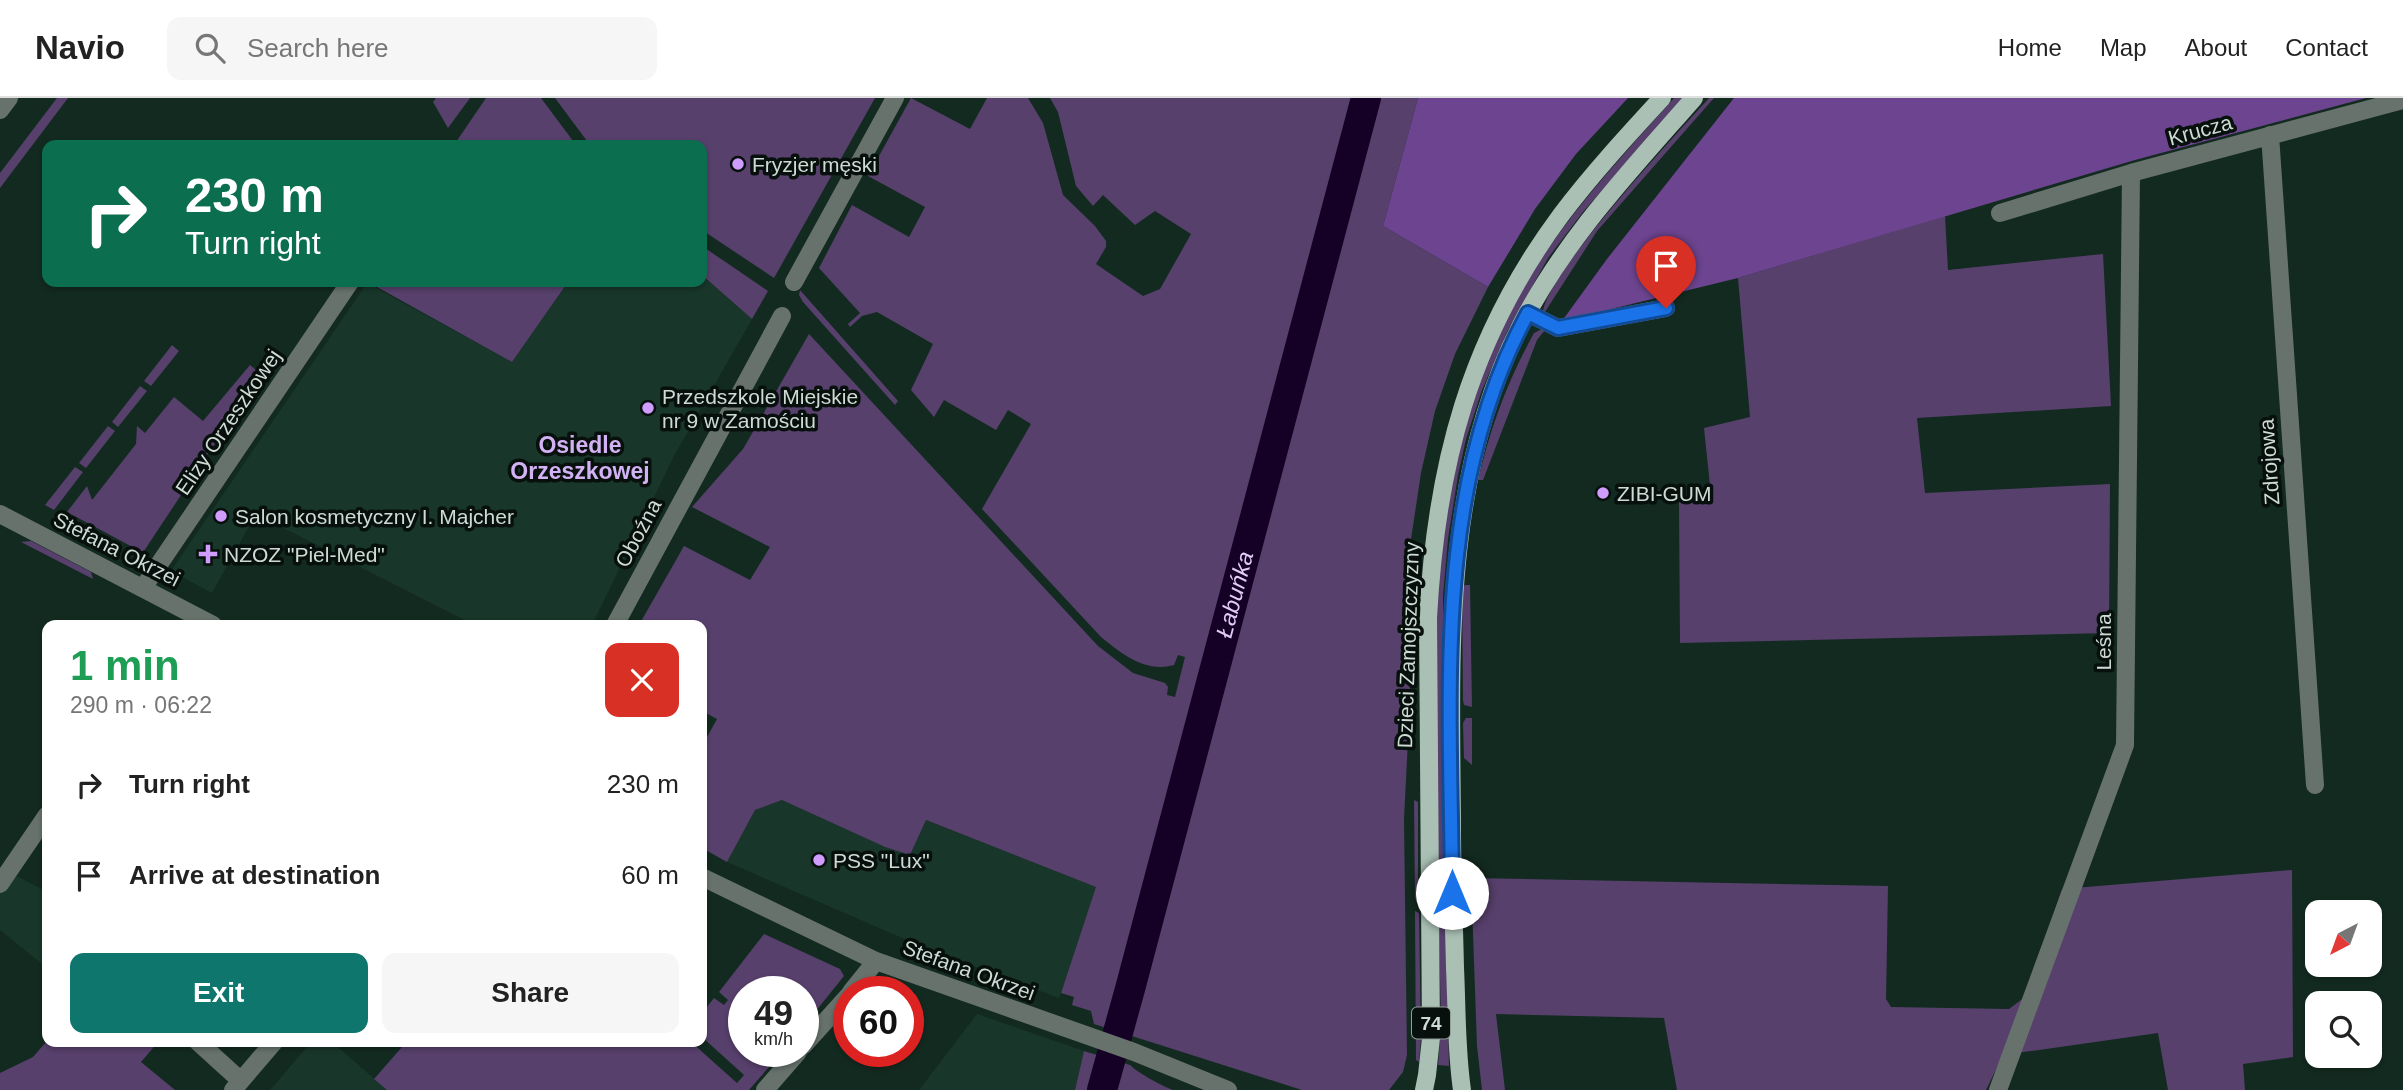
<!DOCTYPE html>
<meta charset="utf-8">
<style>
body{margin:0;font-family:Helvetica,sans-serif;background:#f6f6f6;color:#222;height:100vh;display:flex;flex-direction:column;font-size:26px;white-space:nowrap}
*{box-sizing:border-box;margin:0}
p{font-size:23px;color:#767676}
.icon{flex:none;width:38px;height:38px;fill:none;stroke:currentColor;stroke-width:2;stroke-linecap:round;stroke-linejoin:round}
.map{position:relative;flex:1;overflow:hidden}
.details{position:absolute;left:42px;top:522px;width:665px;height:427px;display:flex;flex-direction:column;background:#fff;border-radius:14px;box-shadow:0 2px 5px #0004}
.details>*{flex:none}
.hud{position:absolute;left:42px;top:42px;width:665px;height:147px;border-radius:14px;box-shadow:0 2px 5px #0004;background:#0b6e4f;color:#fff;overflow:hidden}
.needle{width:46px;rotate:221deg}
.fabs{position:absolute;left:2305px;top:802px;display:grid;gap:14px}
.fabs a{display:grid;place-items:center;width:77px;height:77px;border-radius:14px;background:#fff;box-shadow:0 2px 5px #0004;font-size:35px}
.speed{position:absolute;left:728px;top:878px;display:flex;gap:14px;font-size:35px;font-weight:700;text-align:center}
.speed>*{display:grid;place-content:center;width:91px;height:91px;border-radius:50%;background:#fff;box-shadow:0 2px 5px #0004;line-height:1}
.speed small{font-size:18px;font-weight:400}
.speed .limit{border:10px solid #d22;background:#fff;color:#111}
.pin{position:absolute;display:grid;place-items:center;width:60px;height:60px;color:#fff;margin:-72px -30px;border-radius:50% 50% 50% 0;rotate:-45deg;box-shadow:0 0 7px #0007}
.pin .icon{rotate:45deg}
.me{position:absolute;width:77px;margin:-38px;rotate:0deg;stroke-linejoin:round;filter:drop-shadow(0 0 5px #0008)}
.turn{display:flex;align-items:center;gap:24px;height:147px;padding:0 28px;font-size:32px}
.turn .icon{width:91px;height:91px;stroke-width:2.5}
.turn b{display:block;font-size:49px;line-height:60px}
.round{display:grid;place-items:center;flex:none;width:74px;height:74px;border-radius:14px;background:#f6f6f6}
.overview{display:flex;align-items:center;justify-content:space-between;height:119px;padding:0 28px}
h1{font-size:42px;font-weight:700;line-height:52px;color:#1e9e55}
.button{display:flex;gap:14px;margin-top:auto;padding:14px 28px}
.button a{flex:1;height:80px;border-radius:14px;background:#0f766e;color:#fff;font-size:28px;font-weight:700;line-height:80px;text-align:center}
.button a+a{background:#f6f6f6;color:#222}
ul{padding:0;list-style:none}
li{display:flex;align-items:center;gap:21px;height:91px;padding:0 28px}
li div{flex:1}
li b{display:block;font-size:26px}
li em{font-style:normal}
header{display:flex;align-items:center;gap:42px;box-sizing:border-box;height:98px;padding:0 35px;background:#fff;border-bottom:2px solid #e0e0e0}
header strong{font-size:33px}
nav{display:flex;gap:38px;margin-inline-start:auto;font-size:24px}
.search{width:490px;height:63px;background:#f6f6f6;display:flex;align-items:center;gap:18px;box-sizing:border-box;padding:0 24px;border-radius:14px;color:#767676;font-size:26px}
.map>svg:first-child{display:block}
.built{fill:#18362a}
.green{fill:#57406c}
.forest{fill:#6d4490}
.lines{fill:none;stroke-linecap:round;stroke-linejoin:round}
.river{stroke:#150125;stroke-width:30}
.minor{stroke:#67726d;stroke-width:18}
.major{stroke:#aac0b5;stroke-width:18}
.route-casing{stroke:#114b97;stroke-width:18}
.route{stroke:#1a73e8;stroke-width:12}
.poi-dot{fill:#d09dff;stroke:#07100c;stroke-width:2.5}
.labels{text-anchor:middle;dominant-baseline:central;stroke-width:7;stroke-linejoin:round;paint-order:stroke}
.shield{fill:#07100c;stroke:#929e99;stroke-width:2}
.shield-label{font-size:19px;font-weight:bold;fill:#cedbd5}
.street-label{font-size:21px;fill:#cedbd5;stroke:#07100c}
.poi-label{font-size:21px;fill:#cedbd5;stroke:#07100c;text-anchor:start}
.neighbourhood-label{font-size:23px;font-weight:bold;fill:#d3b1f5;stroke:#07100c}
.water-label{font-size:23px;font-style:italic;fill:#e2cdf8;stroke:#07100c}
</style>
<header>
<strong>Navio</strong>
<div class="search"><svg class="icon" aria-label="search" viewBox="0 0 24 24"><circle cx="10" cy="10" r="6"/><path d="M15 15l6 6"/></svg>Search here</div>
<nav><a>Home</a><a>Map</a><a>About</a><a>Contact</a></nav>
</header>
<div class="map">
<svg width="2403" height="992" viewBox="0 0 2403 992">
<rect width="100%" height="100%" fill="#132a20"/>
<path class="built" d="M 702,177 L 752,221 L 675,356 L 592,527 L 474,527 L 256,416 L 212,495 L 171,473 L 367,185 L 512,264 L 568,184 L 702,184 Z
M 782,702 L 885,749 L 910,757 L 925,722 L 1097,789 L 1059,900 L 923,849 L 727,764 L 755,712 Z
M 13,776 L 47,794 L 47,870 L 0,832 L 0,796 Z
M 977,916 L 1084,953 L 1075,992 L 919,992 Z
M 312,943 L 331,943 L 387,992 L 270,992 Z"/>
<path class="green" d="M 57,0 L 68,0 L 0,90 L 0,75 Z
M 436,0 L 470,0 L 448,30 L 433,4 Z
M 486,0 L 541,0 L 576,47 L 454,47 Z
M 555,0 L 875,0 L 774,180 L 702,132 L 702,47 L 590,47 Z
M 911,0 L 970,31 L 987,0 L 1028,0 L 1043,25 L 1063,97 L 1095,128 L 1106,143 L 1106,149 L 1096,166 L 1143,198 L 1160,191 L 1191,136 L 1155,113 L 1135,127 L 1103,97 L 1093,108 L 1076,88 L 1058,14 L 1050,0 L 1418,0 L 1383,128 L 1488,189 L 1455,256 L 1435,313 L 1421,375 L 1410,448 L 1408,473 L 1410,602 L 1404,721 L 1407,957 L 1403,974 L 1389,992 L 1302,992 L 1094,926 L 1091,913 L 1072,907 L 1074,899 L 1061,895 L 1096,789 L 926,722 L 910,757 L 885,749 L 782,702 L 755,712 L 727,764 L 702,750 L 702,648 L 717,621 L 702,613 L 702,527 L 639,527 L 684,448 L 750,482 L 770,449 L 692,409 L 743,351 L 809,236 L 1098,548 L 1133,575 L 1165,585 L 1168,589 L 1167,597 L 1175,599 L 1185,559 L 1178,557 L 1174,567 C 1145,575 1122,556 1101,539 L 982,411 L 1031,326 L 1008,312 L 996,332 L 944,302 L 934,319 L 911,292 L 933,246 L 877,214 L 862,218 L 850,229 L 848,226 L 860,215 L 819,170 L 852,107 L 909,139 L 925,109 L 868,78 Z
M 1674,0 L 1683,0 L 1583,114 L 1548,160 L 1508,232 L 1482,292 L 1466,341 L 1458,377 L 1448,441 L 1443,498 L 1444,759 L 1449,968 L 1438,967 L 1441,929 C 1439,839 1438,749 1437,658 C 1436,565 1433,470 1452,378 C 1464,320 1486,262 1513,209 C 1553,131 1616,65 1674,0 Z
M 1709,0 L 1714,0 L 1597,133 L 1543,217 C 1539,183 1681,31 1709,0 Z
M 1945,118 L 1948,172 L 2103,156 L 2111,308 L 1917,320 L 1925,395 L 2110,386 L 2109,535 L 1680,545 L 1679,401 L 1711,397 L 1704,330 L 1750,319 L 1738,180 Z
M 702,148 L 768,193 L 752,221 L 702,177 Z
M 368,184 L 568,184 L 512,264 Z
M 800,192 L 898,303 L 895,307 L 803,204 L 799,197 Z
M 1540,232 L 1545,232 L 1537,242 L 1483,382 L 1478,382 C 1491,328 1507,284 1534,235 Z
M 172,247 L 179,253 L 151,288 L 144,283 Z
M 250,267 L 261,276 L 144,453 L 140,453 L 67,414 L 87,388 L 92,402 L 136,346 L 137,328 L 145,335 L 174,299 L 203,323 Z
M 140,288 L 147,293 L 118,329 L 112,324 Z
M 108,328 L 115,333 L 86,370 L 79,365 Z
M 75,369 L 83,374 L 54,412 L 45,407 Z
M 31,443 L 91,474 L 93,481 L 21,444 Z
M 1465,487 L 1470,487 L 1472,609 L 1464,607 L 1463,602 L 1462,489 Z
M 1466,620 L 1472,620 L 1472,667 L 1464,660 L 1463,625 Z
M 1414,702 L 1418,704 L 1418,799 L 1415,801 Z
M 2292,772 L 2293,959 L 2243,966 L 2245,992 L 2168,992 L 2158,935 L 2003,957 L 1986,992 L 1677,992 L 1664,920 L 1496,916 L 1505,992 L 1482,992 L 1477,948 L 1471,780 L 1888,788 L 1886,901 L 1891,909 L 2009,911 L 2025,899 L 2062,791 Z
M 1415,813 L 1419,815 L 1421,940 L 1419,964 L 1416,962 Z
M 764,836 L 840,871 L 844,878 L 803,929 L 803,894 L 744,894 L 744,954 L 782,954 L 749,992 L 387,992 L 374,981 L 402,949 L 396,943 L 647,943 L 654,949 L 659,943 L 690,943 L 737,985 L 744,977 L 702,939 L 702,915 L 714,900 L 724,907 L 728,902 L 719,894 Z
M 47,943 L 159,943 L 141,964 L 175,992 L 0,992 L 0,975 L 33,959 Z
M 1084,953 L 1130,967 C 1138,975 1162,988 1173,992 L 1075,992 Z"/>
<path class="forest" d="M 1418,0 L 1628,0 L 1576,56 L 1535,111 L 1488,189 L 1383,128 Z
M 1734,0 L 2366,0 L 2135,62 L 1738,180 L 1562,223 L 1607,161 Z"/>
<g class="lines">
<path class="river" id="s1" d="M 1102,992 L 1130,891 L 1366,0"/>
<path class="minor" d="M 0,12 L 9,0
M 2270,37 L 2315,687
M 2000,115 L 2131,75 L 2403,2
M 794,184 L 895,0
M 1528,215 L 1558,230 L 1666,210
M 0,416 L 213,527
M 143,490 L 350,184
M 615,527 L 782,218
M 702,779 L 876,863 L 1134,954 L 1228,992
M 0,786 L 47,717
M 851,894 L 876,863
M 197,943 L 241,983
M 803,948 L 849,897
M 233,992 L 275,943
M 765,992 L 798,954
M 1998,992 L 2125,647 L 2131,75"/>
<path class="major" d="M 1424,992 L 1427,977 L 1431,940 L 1428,520 C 1436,368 1469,241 1561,117 C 1592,76 1627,38 1662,0
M 1462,992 C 1456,951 1457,911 1455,870 C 1454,823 1452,777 1452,731 C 1451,561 1441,385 1520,229 C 1564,142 1631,72 1694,0"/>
</g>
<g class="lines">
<g class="route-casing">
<path id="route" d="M 1452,795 C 1451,601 1431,392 1528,215 L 1558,230 L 1666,210"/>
</g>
<use href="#route" class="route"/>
</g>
<g class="poi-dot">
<circle cx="738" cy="66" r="7"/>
<circle cx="648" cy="310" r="7"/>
<circle cx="1603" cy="395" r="7"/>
<circle cx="221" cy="418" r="7"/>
<path d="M204.5 445.5h7v7h7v7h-7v7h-7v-7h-7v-7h7z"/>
<circle cx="819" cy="762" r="7"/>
</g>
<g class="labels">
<rect class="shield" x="1412" y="909.5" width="38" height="31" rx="5"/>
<g class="shield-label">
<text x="1431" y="925">74</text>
</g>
<g class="street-label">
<text transform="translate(2200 32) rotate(-15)">Krucza</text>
<text transform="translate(228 324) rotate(-56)">Elizy Orzeszkowej</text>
<text transform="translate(2269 364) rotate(-94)">Zdrojowa</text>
<text transform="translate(638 435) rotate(-62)">Oboźna</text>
<text transform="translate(117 451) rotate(27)">Stefana Okrzei</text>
<text transform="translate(2103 544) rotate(-90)">Leśna</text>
<text transform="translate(1408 547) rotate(-88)">Dzieci Zamojszczyzny</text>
<text transform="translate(969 872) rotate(20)">Stefana Okrzei</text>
</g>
<g class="poi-label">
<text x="752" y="66">Fryzjer męski</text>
<text x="662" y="298">Przedszkole Miejskie<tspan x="662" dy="24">nr 9 w Zamościu</tspan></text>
<text x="1617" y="395">ZIBI-GUM</text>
<text x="235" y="418">Salon kosmetyczny I. Majcher</text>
<text x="224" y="456">NZOZ "Piel-Med"</text>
<text x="833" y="762">PSS "Lux"</text>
</g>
<g class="neighbourhood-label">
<text x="580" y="347">Osiedle<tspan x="580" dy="26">Orzeszkowej</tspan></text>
</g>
<g class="water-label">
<text stroke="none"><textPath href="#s1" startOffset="513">Łabuńka</textPath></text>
</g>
</g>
</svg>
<div class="fabs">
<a><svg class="needle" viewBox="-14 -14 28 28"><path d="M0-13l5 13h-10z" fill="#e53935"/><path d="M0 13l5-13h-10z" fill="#767676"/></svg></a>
<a><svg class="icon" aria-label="search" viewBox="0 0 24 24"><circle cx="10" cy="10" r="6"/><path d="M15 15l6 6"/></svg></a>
</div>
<div class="speed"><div>49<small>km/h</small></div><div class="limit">60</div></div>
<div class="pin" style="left:1666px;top:210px;background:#d93025"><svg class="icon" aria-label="arrive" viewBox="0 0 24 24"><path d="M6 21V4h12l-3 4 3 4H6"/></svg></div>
<svg class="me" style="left:1452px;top:795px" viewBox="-20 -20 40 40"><circle r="19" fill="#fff"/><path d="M0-13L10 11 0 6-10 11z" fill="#1a73e8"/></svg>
<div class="hud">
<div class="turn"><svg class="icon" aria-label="right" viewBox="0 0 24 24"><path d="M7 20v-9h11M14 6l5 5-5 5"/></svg><div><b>230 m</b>Turn right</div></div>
</div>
<section class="details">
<div class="overview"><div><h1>1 min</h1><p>290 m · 06:22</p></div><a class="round" style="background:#d93025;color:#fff"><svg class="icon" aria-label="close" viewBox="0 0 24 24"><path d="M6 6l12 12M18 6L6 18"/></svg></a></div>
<ul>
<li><svg class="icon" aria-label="right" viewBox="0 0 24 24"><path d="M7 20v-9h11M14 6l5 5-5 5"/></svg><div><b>Turn right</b></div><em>230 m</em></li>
<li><svg class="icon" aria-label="arrive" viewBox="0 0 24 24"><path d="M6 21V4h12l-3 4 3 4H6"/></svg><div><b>Arrive at destination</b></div><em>60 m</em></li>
</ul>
<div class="button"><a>Exit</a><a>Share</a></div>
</section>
</div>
